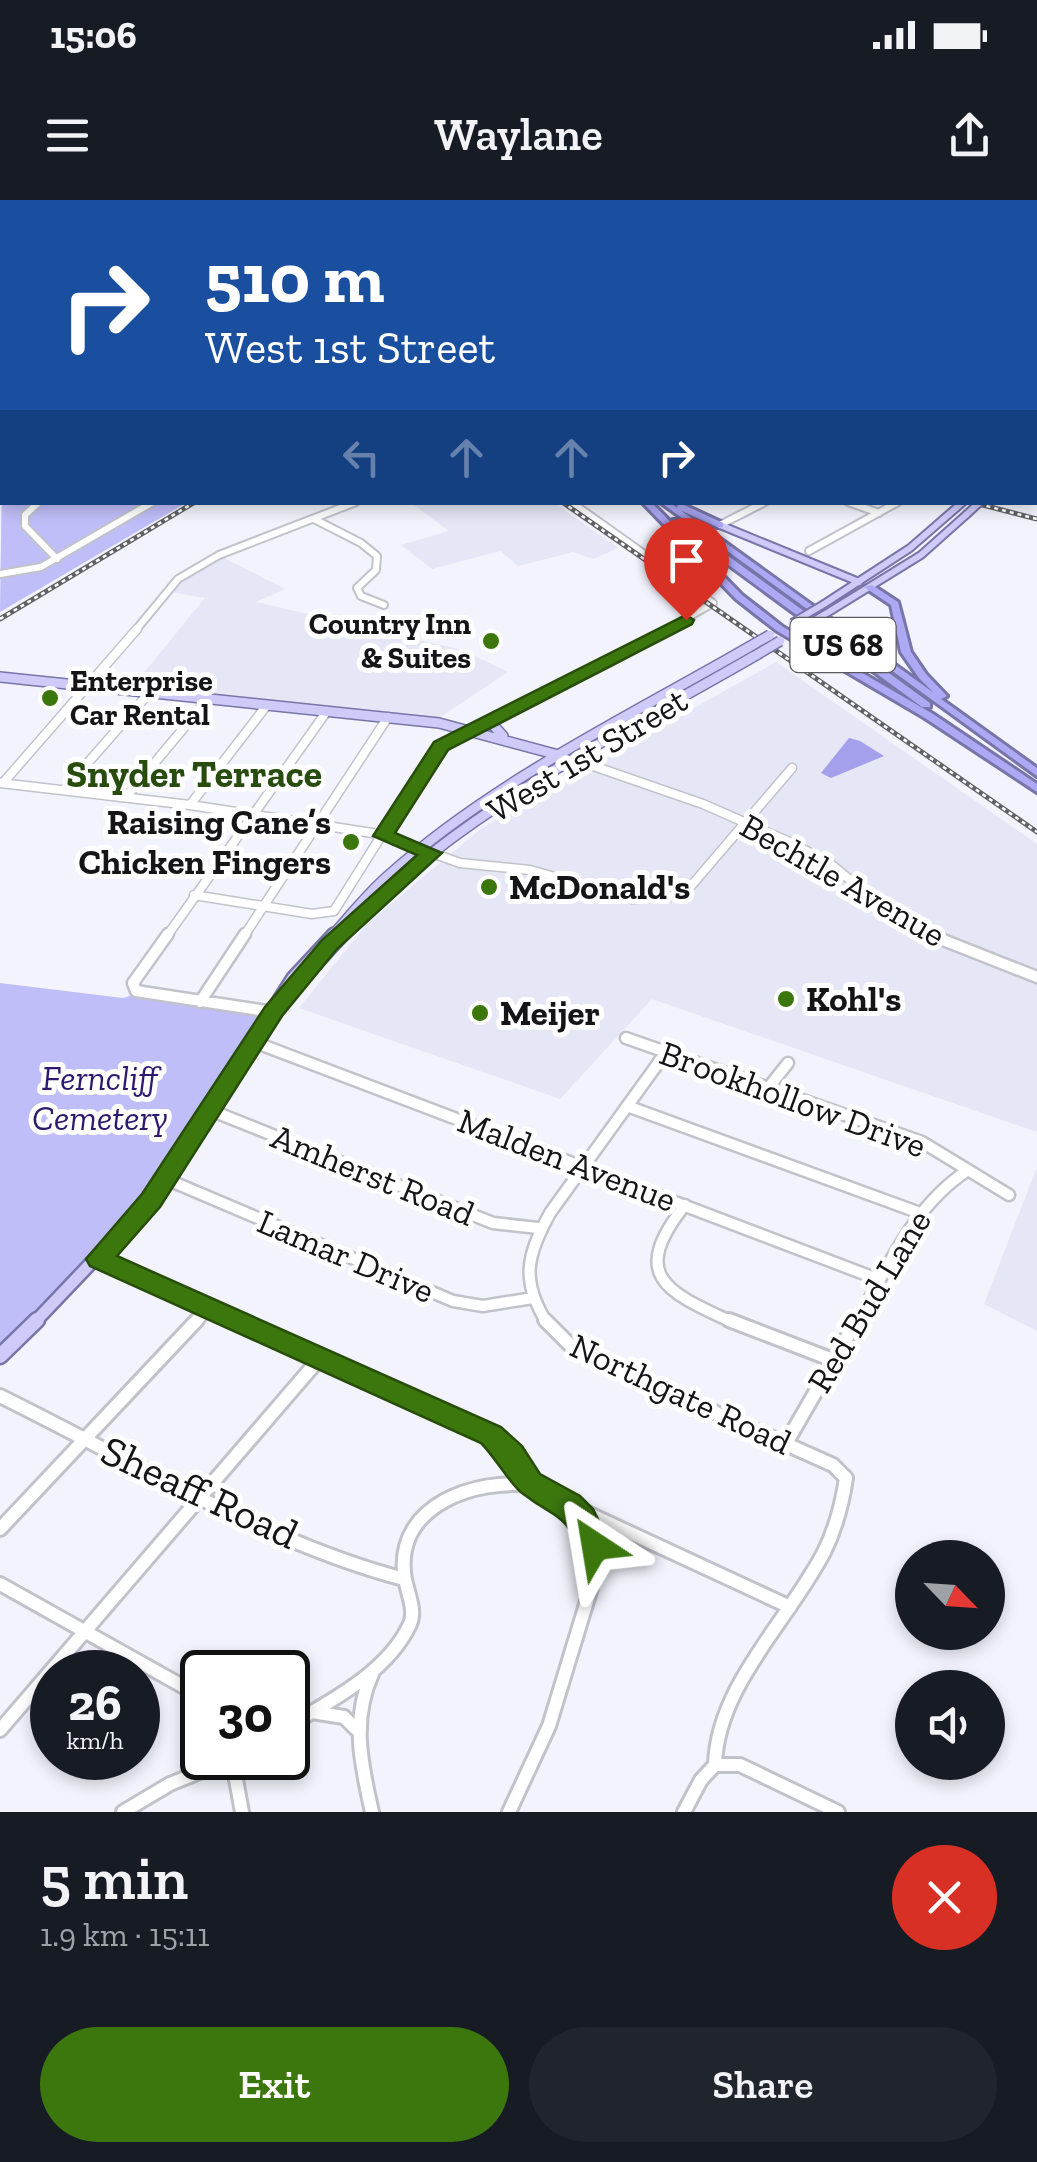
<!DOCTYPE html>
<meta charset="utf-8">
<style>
body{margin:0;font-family:"Zilla Slab",serif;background:#20242c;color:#f1f3f6;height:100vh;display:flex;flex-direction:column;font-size:38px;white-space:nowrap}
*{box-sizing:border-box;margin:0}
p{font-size:32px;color:#9ea1a6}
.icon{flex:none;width:55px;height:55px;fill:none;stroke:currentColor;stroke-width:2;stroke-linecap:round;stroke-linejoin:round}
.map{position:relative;height:1612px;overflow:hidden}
.details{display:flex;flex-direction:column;background:#171b24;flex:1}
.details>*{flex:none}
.guide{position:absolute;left:0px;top:0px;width:1038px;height:305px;box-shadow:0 5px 15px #0003;background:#1a4fa0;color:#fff;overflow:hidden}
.needle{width:65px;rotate:115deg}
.tools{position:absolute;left:895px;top:1340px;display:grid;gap:20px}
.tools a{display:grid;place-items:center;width:110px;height:110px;border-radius:50%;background:#171b24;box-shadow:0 5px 15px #0003;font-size:50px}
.speed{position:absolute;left:30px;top:1450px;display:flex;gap:20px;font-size:50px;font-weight:700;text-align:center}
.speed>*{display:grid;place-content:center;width:130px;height:130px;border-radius:50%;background:#171b24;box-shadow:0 5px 15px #0003;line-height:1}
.speed small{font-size:25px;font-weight:400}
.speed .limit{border:5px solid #111;border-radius:15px;background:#fff;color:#111}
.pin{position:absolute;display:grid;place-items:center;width:85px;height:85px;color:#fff;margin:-102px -42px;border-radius:50% 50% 50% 0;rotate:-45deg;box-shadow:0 0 10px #0007}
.pin .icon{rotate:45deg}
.me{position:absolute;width:110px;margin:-55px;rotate:327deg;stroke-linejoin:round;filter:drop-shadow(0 0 8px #0008)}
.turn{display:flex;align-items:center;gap:35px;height:210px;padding:0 40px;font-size:45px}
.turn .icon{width:130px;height:130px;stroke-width:2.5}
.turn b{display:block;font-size:70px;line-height:85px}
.lanes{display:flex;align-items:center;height:95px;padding:0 40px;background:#0003;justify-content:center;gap:50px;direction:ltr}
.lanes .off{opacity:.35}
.round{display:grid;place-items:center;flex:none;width:105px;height:105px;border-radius:52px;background:#20242c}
.headline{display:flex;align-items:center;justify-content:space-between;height:170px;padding:0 40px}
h1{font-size:60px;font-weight:600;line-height:75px}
.cta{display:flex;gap:20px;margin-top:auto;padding:20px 40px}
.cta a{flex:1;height:115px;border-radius:60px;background:#3c770e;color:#fff;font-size:40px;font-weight:600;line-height:115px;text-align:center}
.cta a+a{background:#20242c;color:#f1f3f6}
.status{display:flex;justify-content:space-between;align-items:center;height:70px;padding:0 50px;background:#171b24;direction:ltr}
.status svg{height:28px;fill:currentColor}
header{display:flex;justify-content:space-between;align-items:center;height:130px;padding:0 40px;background:#171b24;font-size:45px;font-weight:600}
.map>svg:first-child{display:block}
.built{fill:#e5e6f6}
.green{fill:#c0bef9}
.water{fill:#a4a0ec}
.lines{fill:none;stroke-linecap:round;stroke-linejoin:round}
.river{fill:#a4a0ec;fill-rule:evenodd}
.minor-far4-casing{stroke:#c2c2cb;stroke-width:8}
.minor-far3-casing{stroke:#c2c2cb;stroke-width:10}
.minor-far2-casing{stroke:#c2c2cb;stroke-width:11}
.minor-far1-casing{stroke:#c2c2cb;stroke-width:15}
.minor-casing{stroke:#c2c2cb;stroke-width:18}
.major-far4-casing{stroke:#7875a8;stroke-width:8}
.major-far3-casing{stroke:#7875a8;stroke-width:10}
.major-far2-casing{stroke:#7875a8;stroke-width:12}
.major-far1-casing{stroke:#7875a8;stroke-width:16}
.major-casing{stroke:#7875a8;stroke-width:19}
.highway-casing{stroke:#7875a8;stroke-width:6}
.minor-far4{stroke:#fff;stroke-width:5}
.minor-far3{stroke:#fff;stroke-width:6}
.minor-far2{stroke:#fff;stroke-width:8}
.minor-far1{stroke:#fff;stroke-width:10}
.minor{stroke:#fff;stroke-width:12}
.major-far4{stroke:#cecbf9;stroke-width:5}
.major-far3{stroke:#cecbf9;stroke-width:6}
.major-far2{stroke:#cecbf9;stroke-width:9}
.major-far1{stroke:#cecbf9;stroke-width:11}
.major{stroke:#cecbf9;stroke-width:14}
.highway{fill:#ada9f5;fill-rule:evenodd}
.rail-casing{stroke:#616166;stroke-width:5}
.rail{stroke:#fff;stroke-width:2.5;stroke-dasharray:4;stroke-linecap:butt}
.major-bridge-far1-casing{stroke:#7875a8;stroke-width:10;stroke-linecap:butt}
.major-bridge-casing{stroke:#7875a8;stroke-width:12;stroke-linecap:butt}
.major-bridge-far1{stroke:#cecbf9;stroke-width:6}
.major-bridge{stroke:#cecbf9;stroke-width:9}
.route{fill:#3c770e;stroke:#274d09;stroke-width:2.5}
.poi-dot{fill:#3c770e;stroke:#fff;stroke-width:4}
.labels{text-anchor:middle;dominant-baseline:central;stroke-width:10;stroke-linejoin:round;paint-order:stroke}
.far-poi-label{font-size:30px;font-weight:bold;fill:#151518;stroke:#fff;text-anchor:end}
.shield{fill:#fff;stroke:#5b5b5d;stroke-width:2.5}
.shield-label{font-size:32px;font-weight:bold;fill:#151518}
.street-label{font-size:35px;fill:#151518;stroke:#fff}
.poi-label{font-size:35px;font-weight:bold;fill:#151518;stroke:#fff;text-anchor:start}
.park-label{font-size:35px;font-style:italic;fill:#2e196f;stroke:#fff}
.neighbourhood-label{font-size:38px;font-weight:bold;fill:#274c0d;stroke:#fff}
.near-street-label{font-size:42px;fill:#151518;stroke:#fff}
</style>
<div class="status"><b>15:06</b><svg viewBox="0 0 49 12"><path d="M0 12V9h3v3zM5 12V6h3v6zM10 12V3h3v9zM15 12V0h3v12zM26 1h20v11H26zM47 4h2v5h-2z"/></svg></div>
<header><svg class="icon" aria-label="menu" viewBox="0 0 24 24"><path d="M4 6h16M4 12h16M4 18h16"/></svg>Waylane<svg class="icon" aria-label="share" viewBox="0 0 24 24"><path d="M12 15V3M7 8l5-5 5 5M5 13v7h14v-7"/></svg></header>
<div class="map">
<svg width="1037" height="1612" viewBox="0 0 1037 1612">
<rect width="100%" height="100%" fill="#f3f3fd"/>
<path class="built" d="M 553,302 L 618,348 L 593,359 L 573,352 L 518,366 L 500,351 L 432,369 L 401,345 L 449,331 L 411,303 Z
M 224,358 L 285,389 L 256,402 L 462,450 L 508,472 L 439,518 L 133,486 L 205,398 L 171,392 L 195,372 Z
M 776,462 L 1037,644 L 1037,932 L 652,799 L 560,899 L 299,808 L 367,724 L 483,627 Z
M 1037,967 L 1037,1131 L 984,1104 Z"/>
<path class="green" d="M 2,271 L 2,302 L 186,303 L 0,412 Z
M 0,783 L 123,798 L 140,793 L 273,812 L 151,1000 L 0,1156 Z"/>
<path class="water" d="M 849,538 L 860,541 L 884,556 L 831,578 L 821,573 Z"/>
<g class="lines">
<path class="river" d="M 2,20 L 2,24 L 0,25 L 0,21 Z
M 0,98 L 2,99 L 2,103 L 0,103 Z
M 1035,249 L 1037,249 L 1037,254 L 1035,254 Z
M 0,296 L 2,296 L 2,301 L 0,301 Z"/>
<g class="minor-far4-casing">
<path id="minor-far4" d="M 379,0 L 388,2
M 421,0 L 441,0
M 595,0 L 600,1
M 875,0 L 880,2
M 674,2 L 678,0
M 888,2 L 908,0"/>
</g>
<g class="minor-far3-casing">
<path id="minor-far3" d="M 39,302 L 25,315 L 25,326 L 57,359
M 571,302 L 713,403 L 664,431
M 848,302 L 879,313
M 314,319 L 361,343 L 377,356 L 376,370 L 357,388 L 361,396 L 384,405
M 720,325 L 765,302
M 809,351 L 898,302
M 0,374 L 41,367 L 153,302
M 135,431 L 178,379 L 219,355 L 356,302"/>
</g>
<g class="minor-far2-casing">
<path id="minor-far2" d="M 576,560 L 703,604 L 794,644 L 832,665 L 884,708 L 933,736
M 0,583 L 190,605 L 379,634 L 460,663 L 530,670 L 632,699 L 670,697 L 691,686 L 792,568
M 3,583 L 137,429
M 64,590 L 149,493
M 126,597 L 208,499
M 190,605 L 267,505
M 194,695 L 312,714 L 334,711 L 427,563 L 446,542 L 610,462 L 668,429
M 167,736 L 327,511
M 244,736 L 388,517"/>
</g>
<g class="minor-far1-casing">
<path id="minor-far1" d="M 168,734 L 133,783 L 136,791 L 273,812
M 928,734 L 1037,777
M 200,802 L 245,734
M 626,838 L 922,942 L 1009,995
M 254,842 L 880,1080
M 769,887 L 788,863
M 627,906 L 920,1013
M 210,910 L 493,1023 L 538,1028
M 166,979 L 453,1101 L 483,1106 L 533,1098
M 685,1005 C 628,1077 667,1092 734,1123
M 99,1059 L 241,1123
M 195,1123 L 209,1108
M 547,1123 C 520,1080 527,1055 550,1013 L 667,851
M 856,1123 C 888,1067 913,1006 968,970"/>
</g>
<g class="minor-casing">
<path id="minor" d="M 235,1120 L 491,1235 L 544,1293 L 790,1407
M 545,1120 L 575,1150 L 833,1265 L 846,1278 C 842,1305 836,1328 824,1352 C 789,1420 717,1486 715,1565
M 729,1120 L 833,1160
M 0,1196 C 128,1259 267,1343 404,1379
M 785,1245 L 857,1120
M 0,1329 L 197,1120
M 597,1348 L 605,1332 L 621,1331
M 0,1384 L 202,1497
M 372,1474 C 351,1520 361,1564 372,1612
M 312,1512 L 344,1517 L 356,1529
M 288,1526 C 331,1501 388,1472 410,1424 C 417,1409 405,1389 404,1372 C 398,1304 476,1279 530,1285
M 0,1530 L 320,1158
M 232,1558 L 242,1612
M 715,1565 L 740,1565 L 838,1612
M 123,1612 L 170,1584 L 234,1558
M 509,1612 L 549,1526 L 591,1388 L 595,1346 L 588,1327 L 575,1311
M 684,1612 L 701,1580 L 715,1565"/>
</g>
<g class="major-far4-casing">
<path id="major-far4" d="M 88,2 L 92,0"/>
</g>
<g class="major-far3-casing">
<path id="major-far3" d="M 720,325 L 859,382
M 824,404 L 910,348 L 963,302
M 832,410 L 921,355 L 967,314"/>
</g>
<g class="major-far2-casing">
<path id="major-far2" d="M 0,477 L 439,523 L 562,556
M 496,516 L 494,526 L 503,536
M 332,736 C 350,716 368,693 389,675 C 494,581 628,517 749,447
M 341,736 C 454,613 615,537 758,454"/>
</g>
<g class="major-far1-casing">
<path id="major-far1" d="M 290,792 L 343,734
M 34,1123 L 151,1000 L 293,778 L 334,734"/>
</g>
<g class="major-casing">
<path id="major" d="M 0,1156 L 37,1120"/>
</g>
<g class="highway-casing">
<path id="highway" d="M 10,0 L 16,0 L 18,2 L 12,2 Z
M 86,0 L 95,0 L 90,2 L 82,2 Z
M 105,0 L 111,0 L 109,2 L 103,2 Z
M 190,0 L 196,0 L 196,2 L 190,2 Z
M 642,302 L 651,302 L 742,395 L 783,427 L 933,514 L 1037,584 L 1037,592 L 925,518 L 777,431 L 736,399 Z
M 660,302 L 670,302 L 677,308 L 678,305 L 684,305 L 723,323 L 723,327 L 717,327 L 680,310 L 934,493 L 919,478 L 901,452 L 891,405 L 864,387 L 872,385 L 898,402 L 911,452 L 926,474 L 947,496 L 941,499 L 1037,568 L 1037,576 Z
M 673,320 L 679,320 L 930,503 L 930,507 L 922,507 L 673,324 Z"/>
</g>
<use href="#minor-far4" class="minor-far4"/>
<use href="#minor-far3" class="minor-far3"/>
<use href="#minor-far2" class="minor-far2"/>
<use href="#minor-far1" class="minor-far1"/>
<use href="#minor" class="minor"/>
<use href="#major-far4" class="major-far4"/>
<use href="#major-far3" class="major-far3"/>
<use href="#major-far2" class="major-far2"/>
<use href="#major-far1" class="major-far1"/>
<use href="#major" class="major"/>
<use href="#highway" class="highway"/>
<g class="rail-casing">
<path id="rail" d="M 562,302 L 1037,632
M 971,302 L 1037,319
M 0,419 L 195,302"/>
</g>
<use href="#rail" class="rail"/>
<g class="major-bridge-far1-casing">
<path id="major-bridge-far1" d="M 967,314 L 980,302
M 792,423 L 824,404
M 800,429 L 832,410"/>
</g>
<g class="major-bridge-casing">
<path id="major-bridge" d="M 749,447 L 770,435
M 758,454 L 780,441"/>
</g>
<use href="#major-bridge-far1" class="major-bridge-far1"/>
<use href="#major-bridge" class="major-bridge"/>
</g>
<path class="route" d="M 686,415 L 694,420 L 692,424 L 448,550 L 395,633 L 442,653 L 337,749 L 282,816 L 160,1007 L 117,1056 L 501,1227 L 522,1246 L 540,1274 L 580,1296 L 593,1309 L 611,1346 L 606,1355 L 595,1358 L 584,1355 C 561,1308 558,1321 522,1293 C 510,1284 495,1257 481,1243 L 90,1066 L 86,1059 L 142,994 L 265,807 L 322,740 L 417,655 L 373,636 L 434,542 Z"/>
<g class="poi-dot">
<circle cx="491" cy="441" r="10"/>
<circle cx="50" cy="498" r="10"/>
<circle cx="351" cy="642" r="10"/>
<circle cx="489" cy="687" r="10"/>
<circle cx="786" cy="799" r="10"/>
<circle cx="480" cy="813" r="10"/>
</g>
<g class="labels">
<g class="far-poi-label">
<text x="471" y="424">Country Inn<tspan x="471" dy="34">&amp; Suites</tspan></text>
<text x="70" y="481" text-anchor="start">Enterprise<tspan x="70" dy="34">Car Rental</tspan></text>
</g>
<rect class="shield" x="790.5" y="418" width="105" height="54" rx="8"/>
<g class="shield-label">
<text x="843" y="445">US 68</text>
</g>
<g class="street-label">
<text transform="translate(587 555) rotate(-31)">West 1st Street</text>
<text transform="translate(843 680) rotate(30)">Bechtle Avenue</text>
<text transform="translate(793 899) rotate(20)">Brookhollow Drive</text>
<text transform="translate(567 960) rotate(21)">Malden Avenue</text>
<text transform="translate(373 975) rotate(22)">Amherst Road</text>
<text transform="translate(346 1056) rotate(23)">Lamar Drive</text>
<text transform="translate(869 1101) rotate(-59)">Red Bud Lane</text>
<text transform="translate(681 1194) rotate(25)">Northgate Road</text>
</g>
<g class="poi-label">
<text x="331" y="622" text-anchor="end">Raising Cane’s<tspan x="331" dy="40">Chicken Fingers</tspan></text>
<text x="509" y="687">McDonald's</text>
<text x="806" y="799">Kohl's</text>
<text x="500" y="813">Meijer</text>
</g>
<g class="park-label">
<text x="100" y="878">Ferncliff<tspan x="100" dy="40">Cemetery</tspan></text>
</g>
<g class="neighbourhood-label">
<text x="194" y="574">Snyder Terrace</text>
</g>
<g class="near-street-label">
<text transform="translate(200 1292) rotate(25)">Sheaff Road</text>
</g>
</g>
</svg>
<div class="tools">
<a><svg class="needle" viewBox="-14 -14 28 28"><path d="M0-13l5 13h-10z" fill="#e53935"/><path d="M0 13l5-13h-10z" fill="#9ea1a6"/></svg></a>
<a><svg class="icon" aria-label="sound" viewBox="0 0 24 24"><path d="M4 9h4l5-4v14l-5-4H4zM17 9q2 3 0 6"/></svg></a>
</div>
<div class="speed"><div>26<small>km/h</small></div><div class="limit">30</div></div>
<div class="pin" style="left:686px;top:420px;background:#d93025"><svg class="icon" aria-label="arrive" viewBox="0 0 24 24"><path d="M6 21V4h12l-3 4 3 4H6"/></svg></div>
<svg class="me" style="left:595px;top:1346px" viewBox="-20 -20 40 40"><path d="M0-17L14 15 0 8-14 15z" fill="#3c770e" stroke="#fff" stroke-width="4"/></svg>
<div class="guide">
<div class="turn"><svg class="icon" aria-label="right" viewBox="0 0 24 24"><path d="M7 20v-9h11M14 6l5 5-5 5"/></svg><div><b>510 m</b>West 1st Street</div></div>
<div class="lanes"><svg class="icon off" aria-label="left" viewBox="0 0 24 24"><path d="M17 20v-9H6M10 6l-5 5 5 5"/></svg><svg class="icon off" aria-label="ahead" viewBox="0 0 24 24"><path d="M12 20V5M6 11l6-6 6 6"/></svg><svg class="icon off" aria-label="ahead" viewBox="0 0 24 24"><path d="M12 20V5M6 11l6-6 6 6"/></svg><svg class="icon" aria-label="right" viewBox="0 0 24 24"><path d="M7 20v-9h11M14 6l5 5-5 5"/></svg></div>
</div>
</div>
<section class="details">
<div class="headline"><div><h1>5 min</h1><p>1.9 km · 15:11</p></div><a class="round" style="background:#d93025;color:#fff"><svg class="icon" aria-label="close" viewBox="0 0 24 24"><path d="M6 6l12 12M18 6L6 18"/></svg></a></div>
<div class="cta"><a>Exit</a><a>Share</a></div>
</section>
